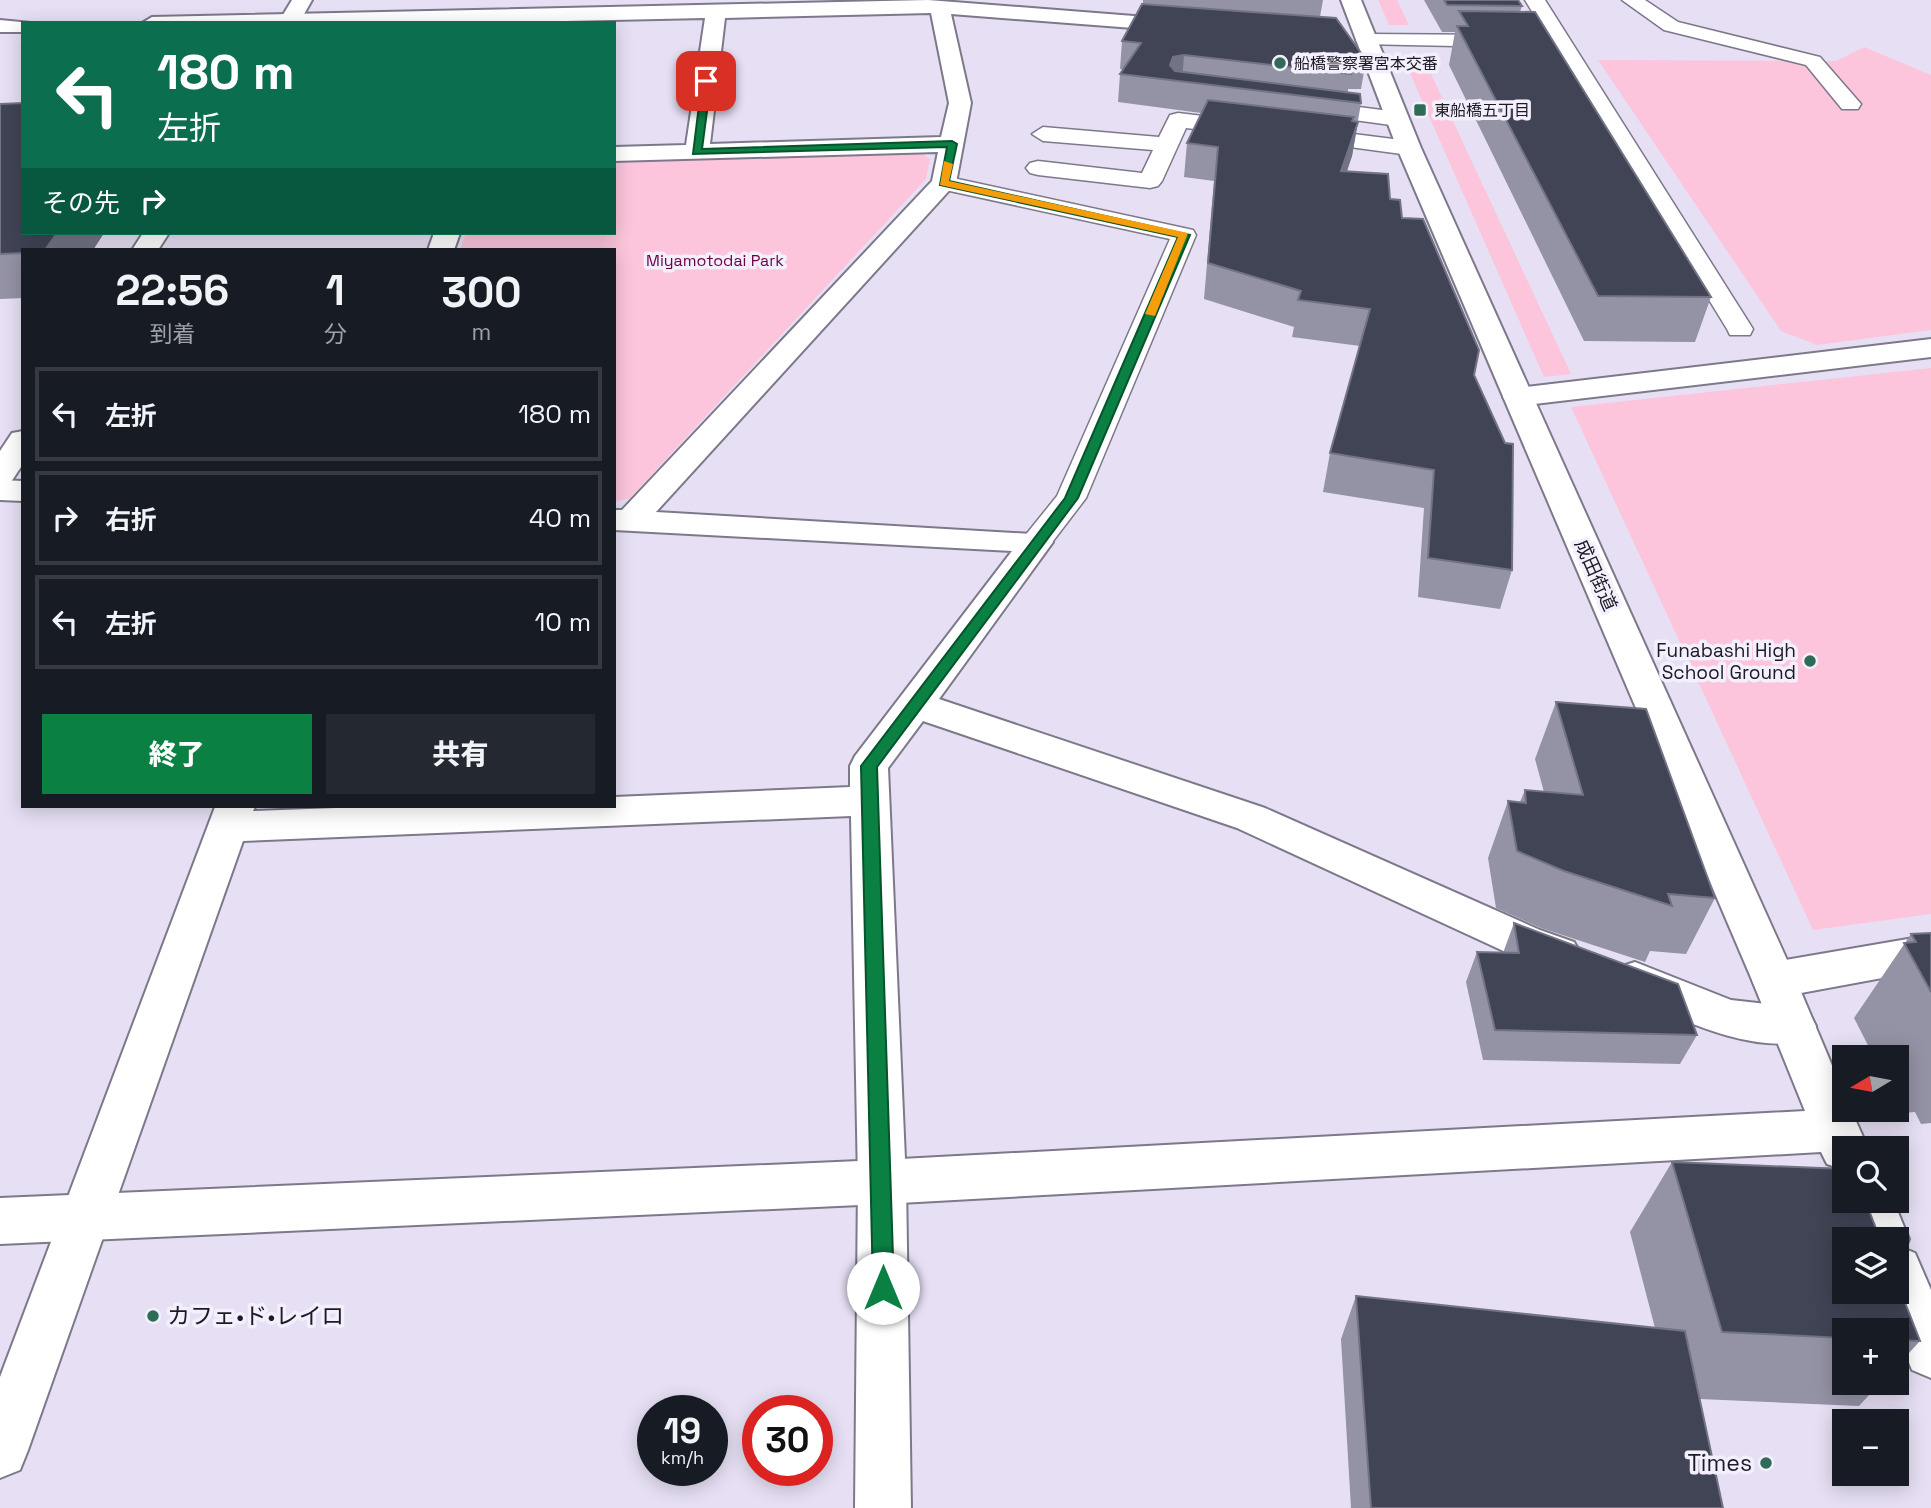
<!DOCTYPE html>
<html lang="ja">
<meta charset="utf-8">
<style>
body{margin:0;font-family:"Space Grotesk","Noto Sans JP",sans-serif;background:#242831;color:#f1f3f6;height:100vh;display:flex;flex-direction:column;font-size:26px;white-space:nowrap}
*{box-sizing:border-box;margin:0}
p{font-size:23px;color:#9ea1a6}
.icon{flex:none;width:38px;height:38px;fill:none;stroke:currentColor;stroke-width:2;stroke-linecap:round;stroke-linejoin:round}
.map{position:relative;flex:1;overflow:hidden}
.side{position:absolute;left:21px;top:248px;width:595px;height:560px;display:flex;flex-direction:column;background:#171b24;border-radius:0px;box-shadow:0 4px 18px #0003}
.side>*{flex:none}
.top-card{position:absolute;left:21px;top:21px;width:595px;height:214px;border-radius:0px;box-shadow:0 4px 18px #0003;background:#0b6e4f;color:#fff;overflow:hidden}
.needle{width:46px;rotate:260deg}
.tools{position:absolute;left:1832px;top:1045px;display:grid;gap:14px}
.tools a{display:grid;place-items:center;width:77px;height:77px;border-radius:0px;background:#171b24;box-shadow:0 4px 18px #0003;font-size:35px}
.speed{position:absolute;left:637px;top:1395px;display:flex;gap:14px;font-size:35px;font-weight:700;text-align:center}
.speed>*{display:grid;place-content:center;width:91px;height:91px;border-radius:50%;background:#171b24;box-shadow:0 4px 18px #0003;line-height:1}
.speed small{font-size:18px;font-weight:400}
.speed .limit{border:10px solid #d22;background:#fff;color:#111}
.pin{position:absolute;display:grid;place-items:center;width:60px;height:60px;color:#fff;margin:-30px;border-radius:14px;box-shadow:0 4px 10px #0006}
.me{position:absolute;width:77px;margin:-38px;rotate:0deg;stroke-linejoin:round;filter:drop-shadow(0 0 5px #0008)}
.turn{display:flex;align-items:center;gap:24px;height:147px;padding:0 21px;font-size:32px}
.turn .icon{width:91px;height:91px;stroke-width:2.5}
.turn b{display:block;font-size:49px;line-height:60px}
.then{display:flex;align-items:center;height:66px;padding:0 21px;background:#0003;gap:14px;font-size:26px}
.eta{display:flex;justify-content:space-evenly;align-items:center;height:119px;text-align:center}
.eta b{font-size:42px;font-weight:800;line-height:49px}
.primary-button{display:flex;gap:14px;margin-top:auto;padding:14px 21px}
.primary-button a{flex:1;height:80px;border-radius:0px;background:#0b8043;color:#fff;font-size:28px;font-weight:800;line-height:80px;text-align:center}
.primary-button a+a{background:#242831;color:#f1f3f6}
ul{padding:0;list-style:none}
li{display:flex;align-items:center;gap:21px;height:94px;margin:0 14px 10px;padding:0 7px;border:4px solid #363941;border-radius:0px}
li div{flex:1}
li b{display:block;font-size:26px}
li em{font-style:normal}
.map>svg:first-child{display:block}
.green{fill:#fcc5dc}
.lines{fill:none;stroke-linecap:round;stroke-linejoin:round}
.lane-casing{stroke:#7d788a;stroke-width:3}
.street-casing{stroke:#7d788a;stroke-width:4}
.secondary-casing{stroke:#7d788a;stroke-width:4}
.lane{fill:#fff;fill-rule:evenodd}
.street{fill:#fff;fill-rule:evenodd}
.secondary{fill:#fff;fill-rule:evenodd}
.wall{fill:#9492a5}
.shaded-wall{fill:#727385}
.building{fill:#404455;stroke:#727385;stroke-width:2}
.route{fill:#0b8043;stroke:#07532c;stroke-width:2}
.slow{fill:#f59e0b}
.poi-dot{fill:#2e6c58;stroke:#f3effc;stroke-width:2.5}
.labels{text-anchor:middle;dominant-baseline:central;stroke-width:7;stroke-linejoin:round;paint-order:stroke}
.far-poi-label{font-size:16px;fill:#1d1a22;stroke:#f3effc;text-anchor:start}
.far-park-label{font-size:16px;fill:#6d0243;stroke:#f3effc}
.street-label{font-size:19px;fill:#1d1a22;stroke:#f3effc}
.poi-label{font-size:19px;fill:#1d1a22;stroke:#f3effc;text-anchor:end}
.near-poi-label{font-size:23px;fill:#1d1a22;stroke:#f3effc;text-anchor:start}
</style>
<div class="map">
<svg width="1931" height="1508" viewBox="0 0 1931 1508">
<rect width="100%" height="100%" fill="#e7e0f5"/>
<path class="green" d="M 1378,0 L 1397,0 L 1409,25 L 1389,25 Z
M 1864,47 L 1931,75 L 1931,330 L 1817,345 L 1781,331 L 1598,60 L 1836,61 Z
M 1425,61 L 1571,374 L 1544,377 L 1405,62 Z
M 920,152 L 930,159 L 926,179 L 630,498 L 614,502 L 614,250 L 460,250 L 466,233 L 614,233 L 614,162 Z
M 1931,368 L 1931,914 L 1813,930 L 1571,407 Z"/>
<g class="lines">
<g class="lane-casing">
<path id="lane" d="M 1525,0 L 1545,0 L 1753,329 L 1750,335 L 1730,335 L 1727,329 Z
M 1622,0 L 1645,0 L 1678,22 L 1820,57 L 1861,104 L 1858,109 L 1842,109 L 1806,65 L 1664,30 Z
M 1366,34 L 1504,35 L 1514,41 L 1504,47 L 1359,44 L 1356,40 L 1359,36 Z
M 1311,101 L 1398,112 L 1409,119 L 1398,126 L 1303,113 L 1300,108 L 1303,103 Z
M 1178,113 L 1245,121 L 1256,128 L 1245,135 L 1186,128 L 1162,181 L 1158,186 L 1150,188 L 1038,175 L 1030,173 L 1026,168 L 1030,163 L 1038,161 L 1142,173 L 1153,150 L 1043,141 L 1032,134 L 1043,127 L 1159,137 L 1170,115 Z
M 1306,128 L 1409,141 L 1420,148 L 1409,155 L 1298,140 L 1295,135 L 1298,130 Z
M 944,176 L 1184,228 L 1193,230 L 1196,235 L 1086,498 L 1047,549 L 1036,552 L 1025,549 L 1020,542 L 1057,496 L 1170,239 L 936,188 L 932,183 L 936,178 Z"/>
</g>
<g class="street-casing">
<path id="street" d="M 928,0 L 1185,20 L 1195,26 L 1185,32 L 951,14 L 971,103 L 956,183 L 656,512 L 1048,535 L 1053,542 L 939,699 L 1265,808 L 1540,930 L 1574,942 L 1581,954 L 1574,966 L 1559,971 L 1510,954 L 1237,828 L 923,721 L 888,768 L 906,1182 L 911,1508 L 855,1508 L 858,1182 L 851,816 L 243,841 L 28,1450 L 20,1470 L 0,1478 L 0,1377 L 215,807 L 255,807 L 253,811 L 363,807 L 614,807 L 614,797 L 850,787 L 850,766 L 855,756 L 1012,551 L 614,530 L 614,510 L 622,510 L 932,181 L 938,152 L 614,161 L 614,147 L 686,145 L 705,18 L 470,23 L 142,23 L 152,17 ZM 931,13 L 949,103 L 941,137 L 710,144 L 725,18 Z
M 0,20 L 31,23 L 23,23 L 23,32 L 0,32 Z
M 434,233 L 460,233 L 454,250 L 428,250 Z
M 1931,339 L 1931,357 L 1518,406 L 1507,403 L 1503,397 L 1507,391 L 1518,388 Z
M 0,480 L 23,481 L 23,501 L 0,500 Z
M 1931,935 L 1931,969 L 1774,998 L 1758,993 L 1752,980 L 1758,967 L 1774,962 Z
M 1635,962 L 1731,1000 L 1793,1007 L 1809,1013 L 1816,1026 L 1809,1039 C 1754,1058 1670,1014 1619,993 L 1613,980 L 1619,967 Z"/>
</g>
<g class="secondary-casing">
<path id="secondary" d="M 292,0 L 312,0 L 299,23 L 278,23 Z
M 1341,0 L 1361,0 L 1421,148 L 1796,980 L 1844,1094 L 1844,1110 L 1851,1110 L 1868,1148 L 1844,1148 L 1844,1170 L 1827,1164 L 1821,1152 L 882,1204 L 0,1244 L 0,1198 L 882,1160 L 1805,1111 L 1752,980 L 1397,148 Z
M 143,233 L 169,233 L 158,250 L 132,250 Z
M 23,431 L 23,464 L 11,482 L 0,485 L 0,451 L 12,433 Z
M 1844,1198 L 1844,1200 L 1893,1200 L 1909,1239 L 1905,1249 L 1915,1253 L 1931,1290 L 1931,1378 L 1912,1370 L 1880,1292 L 1897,1292 L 1897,1239 L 1859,1239 L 1843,1200 Z"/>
</g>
<use href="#lane" class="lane"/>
<use href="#street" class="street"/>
<use href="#secondary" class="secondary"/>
</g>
<path class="wall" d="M 1143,0 L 1323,0 L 1320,17 L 1366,60 L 1361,89 L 1348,89 L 1348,92 L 1361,103 L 1352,156 L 1347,171 L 1390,199 L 1402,218 L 1474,375 L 1512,570 L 1500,609 L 1418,597 L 1424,508 L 1323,492 L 1330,453 L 1360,346 L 1292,337 L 1294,327 L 1204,299 L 1214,181 L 1184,177 L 1187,143 L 1201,113 L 1118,102 L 1120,74 L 1123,69 L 1120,69 L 1122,41 L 1143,4 Z
M 1424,0 L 1518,0 L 1522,6 L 1520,12 L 1711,297 L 1695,342 L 1584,341 L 1449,65 L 1455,32 L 1442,32 Z
M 0,104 L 104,233 L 93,250 L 23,250 L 23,298 L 0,299 Z
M 1556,702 L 1715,898 L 1686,954 L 1650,951 L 1645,962 L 1541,928 L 1496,908 L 1488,858 L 1508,801 L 1520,802 L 1525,790 L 1544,792 L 1535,759 Z
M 1514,923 L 1697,1035 L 1680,1064 L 1483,1060 L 1466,982 L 1477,952 L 1503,953 Z
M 1931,933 L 1931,1123 L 1921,1124 L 1915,1112 L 1902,1113 L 1897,1103 L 1897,1057 L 1874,1057 L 1854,1018 L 1911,934 Z
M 1672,1162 L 1920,1341 L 1897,1366 L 1897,1330 L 1844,1330 L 1844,1382 L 1881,1382 L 1859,1406 L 1700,1399 L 1723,1508 L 1351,1508 L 1341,1339 L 1356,1296 L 1655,1328 L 1630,1232 Z"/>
<path class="shaded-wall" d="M 1184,55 L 1182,81 L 1170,65 L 1173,57 Z
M 1358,122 L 1352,156 L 1335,206 L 1341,171 Z
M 57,233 L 104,233 L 93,250 L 45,250 Z"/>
<path class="building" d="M 1444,0 L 1518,0 L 1522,6 L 1447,5 Z
M 1142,4 L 1336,18 L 1366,60 L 1344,61 L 1351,74 L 1184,55 L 1173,57 L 1170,65 L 1175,71 L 1360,94 L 1361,103 L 1120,74 L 1141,43 L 1122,41 Z
M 1459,11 L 1535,12 L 1711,297 L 1598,296 L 1457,26 L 1468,26 Z
M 1208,100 L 1354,117 L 1352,121 L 1358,122 L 1341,171 L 1388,174 L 1390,199 L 1400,200 L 1402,218 L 1423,219 L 1479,350 L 1474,375 L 1505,443 L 1513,444 L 1512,570 L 1428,558 L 1434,470 L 1330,453 L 1370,309 L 1298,300 L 1301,291 L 1208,263 L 1218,147 L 1187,143 Z
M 23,103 L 23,233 L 57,233 L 45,250 L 23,250 L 23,253 L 0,254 L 0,104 Z
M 1556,702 L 1646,709 L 1715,898 L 1668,894 L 1672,906 L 1564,871 L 1517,851 L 1508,801 L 1526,803 L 1525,790 L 1583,795 Z
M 1514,923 L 1678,984 L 1697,1035 L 1495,1030 L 1477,952 L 1519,953 Z
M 1931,933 L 1931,992 L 1904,943 L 1916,942 L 1911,934 Z
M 1672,1162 L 1844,1169 L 1844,1200 L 1865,1200 L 1880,1239 L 1844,1239 L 1844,1292 L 1897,1292 L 1897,1282 L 1920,1341 L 1897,1340 L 1897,1330 L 1844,1330 L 1844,1338 L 1722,1332 Z
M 1356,1296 L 1685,1331 L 1723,1508 L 1371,1508 Z"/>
<path class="route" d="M 706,79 L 711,81 L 702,149 L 952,141 L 957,144 L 949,181 L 1190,235 L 1078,498 L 877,767 L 894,1288 L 891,1295 L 883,1298 L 876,1295 L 873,1288 L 861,766 L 1065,498 L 1178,237 L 940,185 L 947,147 L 693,154 L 702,81 Z"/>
<path class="slow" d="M 944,161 L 953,164 L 949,181 L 1188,233 L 1155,316 L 1145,314 L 1178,237 L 940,185 Z"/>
<g class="poi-dot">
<circle cx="1280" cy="63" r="7"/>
<rect x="1413" y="103" width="14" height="14" rx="3.5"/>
<circle cx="1810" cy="661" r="7"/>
<circle cx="153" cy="1316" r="7"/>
<circle cx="1766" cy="1463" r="7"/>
</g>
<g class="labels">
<g class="far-poi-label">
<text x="1294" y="63">船橋警察署宮本交番</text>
<text x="1434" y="110">東船橋五丁目</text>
</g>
<g class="far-park-label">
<text x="715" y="260">Miyamotodai Park</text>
</g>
<g class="street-label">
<text transform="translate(1596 575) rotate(66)">成田街道</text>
</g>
<g class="poi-label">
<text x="1796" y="650">Funabashi High<tspan x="1796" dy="22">School Ground</tspan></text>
</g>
<g class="near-poi-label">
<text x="167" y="1316">カフェ•ド•レイロ</text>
<text x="1752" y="1463" text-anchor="end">Times</text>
</g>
</g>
</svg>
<div class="tools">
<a><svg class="needle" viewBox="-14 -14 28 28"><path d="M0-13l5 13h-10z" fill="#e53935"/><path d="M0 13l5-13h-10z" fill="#9ea1a6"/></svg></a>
<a><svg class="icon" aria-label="search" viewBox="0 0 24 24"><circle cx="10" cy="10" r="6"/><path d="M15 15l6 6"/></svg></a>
<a><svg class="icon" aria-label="layers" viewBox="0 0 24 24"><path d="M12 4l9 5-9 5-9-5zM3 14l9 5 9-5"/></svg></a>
<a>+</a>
<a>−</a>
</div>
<div class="speed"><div>19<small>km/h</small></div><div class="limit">30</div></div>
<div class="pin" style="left:706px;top:81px;background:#d93025"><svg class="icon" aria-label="arrive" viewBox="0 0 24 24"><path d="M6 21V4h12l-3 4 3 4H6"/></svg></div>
<svg class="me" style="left:883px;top:1288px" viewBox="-20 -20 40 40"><circle r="19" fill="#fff"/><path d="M0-13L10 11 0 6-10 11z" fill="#0b8043"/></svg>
<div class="top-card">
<div class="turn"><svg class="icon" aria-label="left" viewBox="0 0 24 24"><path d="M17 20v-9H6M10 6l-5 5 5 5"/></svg><div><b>180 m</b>左折</div></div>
<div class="then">その先<svg class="icon" aria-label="right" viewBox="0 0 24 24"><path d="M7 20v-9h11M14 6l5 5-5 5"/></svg></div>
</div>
<section class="side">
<div class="eta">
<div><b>22:56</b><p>到着</p></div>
<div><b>1</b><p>分</p></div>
<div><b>300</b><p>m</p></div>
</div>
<ul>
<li><svg class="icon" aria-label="left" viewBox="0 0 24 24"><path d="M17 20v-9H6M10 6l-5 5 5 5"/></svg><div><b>左折</b></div><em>180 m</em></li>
<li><svg class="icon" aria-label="right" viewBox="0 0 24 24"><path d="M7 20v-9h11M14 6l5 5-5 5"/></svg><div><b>右折</b></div><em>40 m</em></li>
<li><svg class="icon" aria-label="left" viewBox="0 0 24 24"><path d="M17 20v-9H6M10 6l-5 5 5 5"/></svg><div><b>左折</b></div><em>10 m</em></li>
</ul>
<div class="primary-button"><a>終了</a><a>共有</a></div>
</section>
</div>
